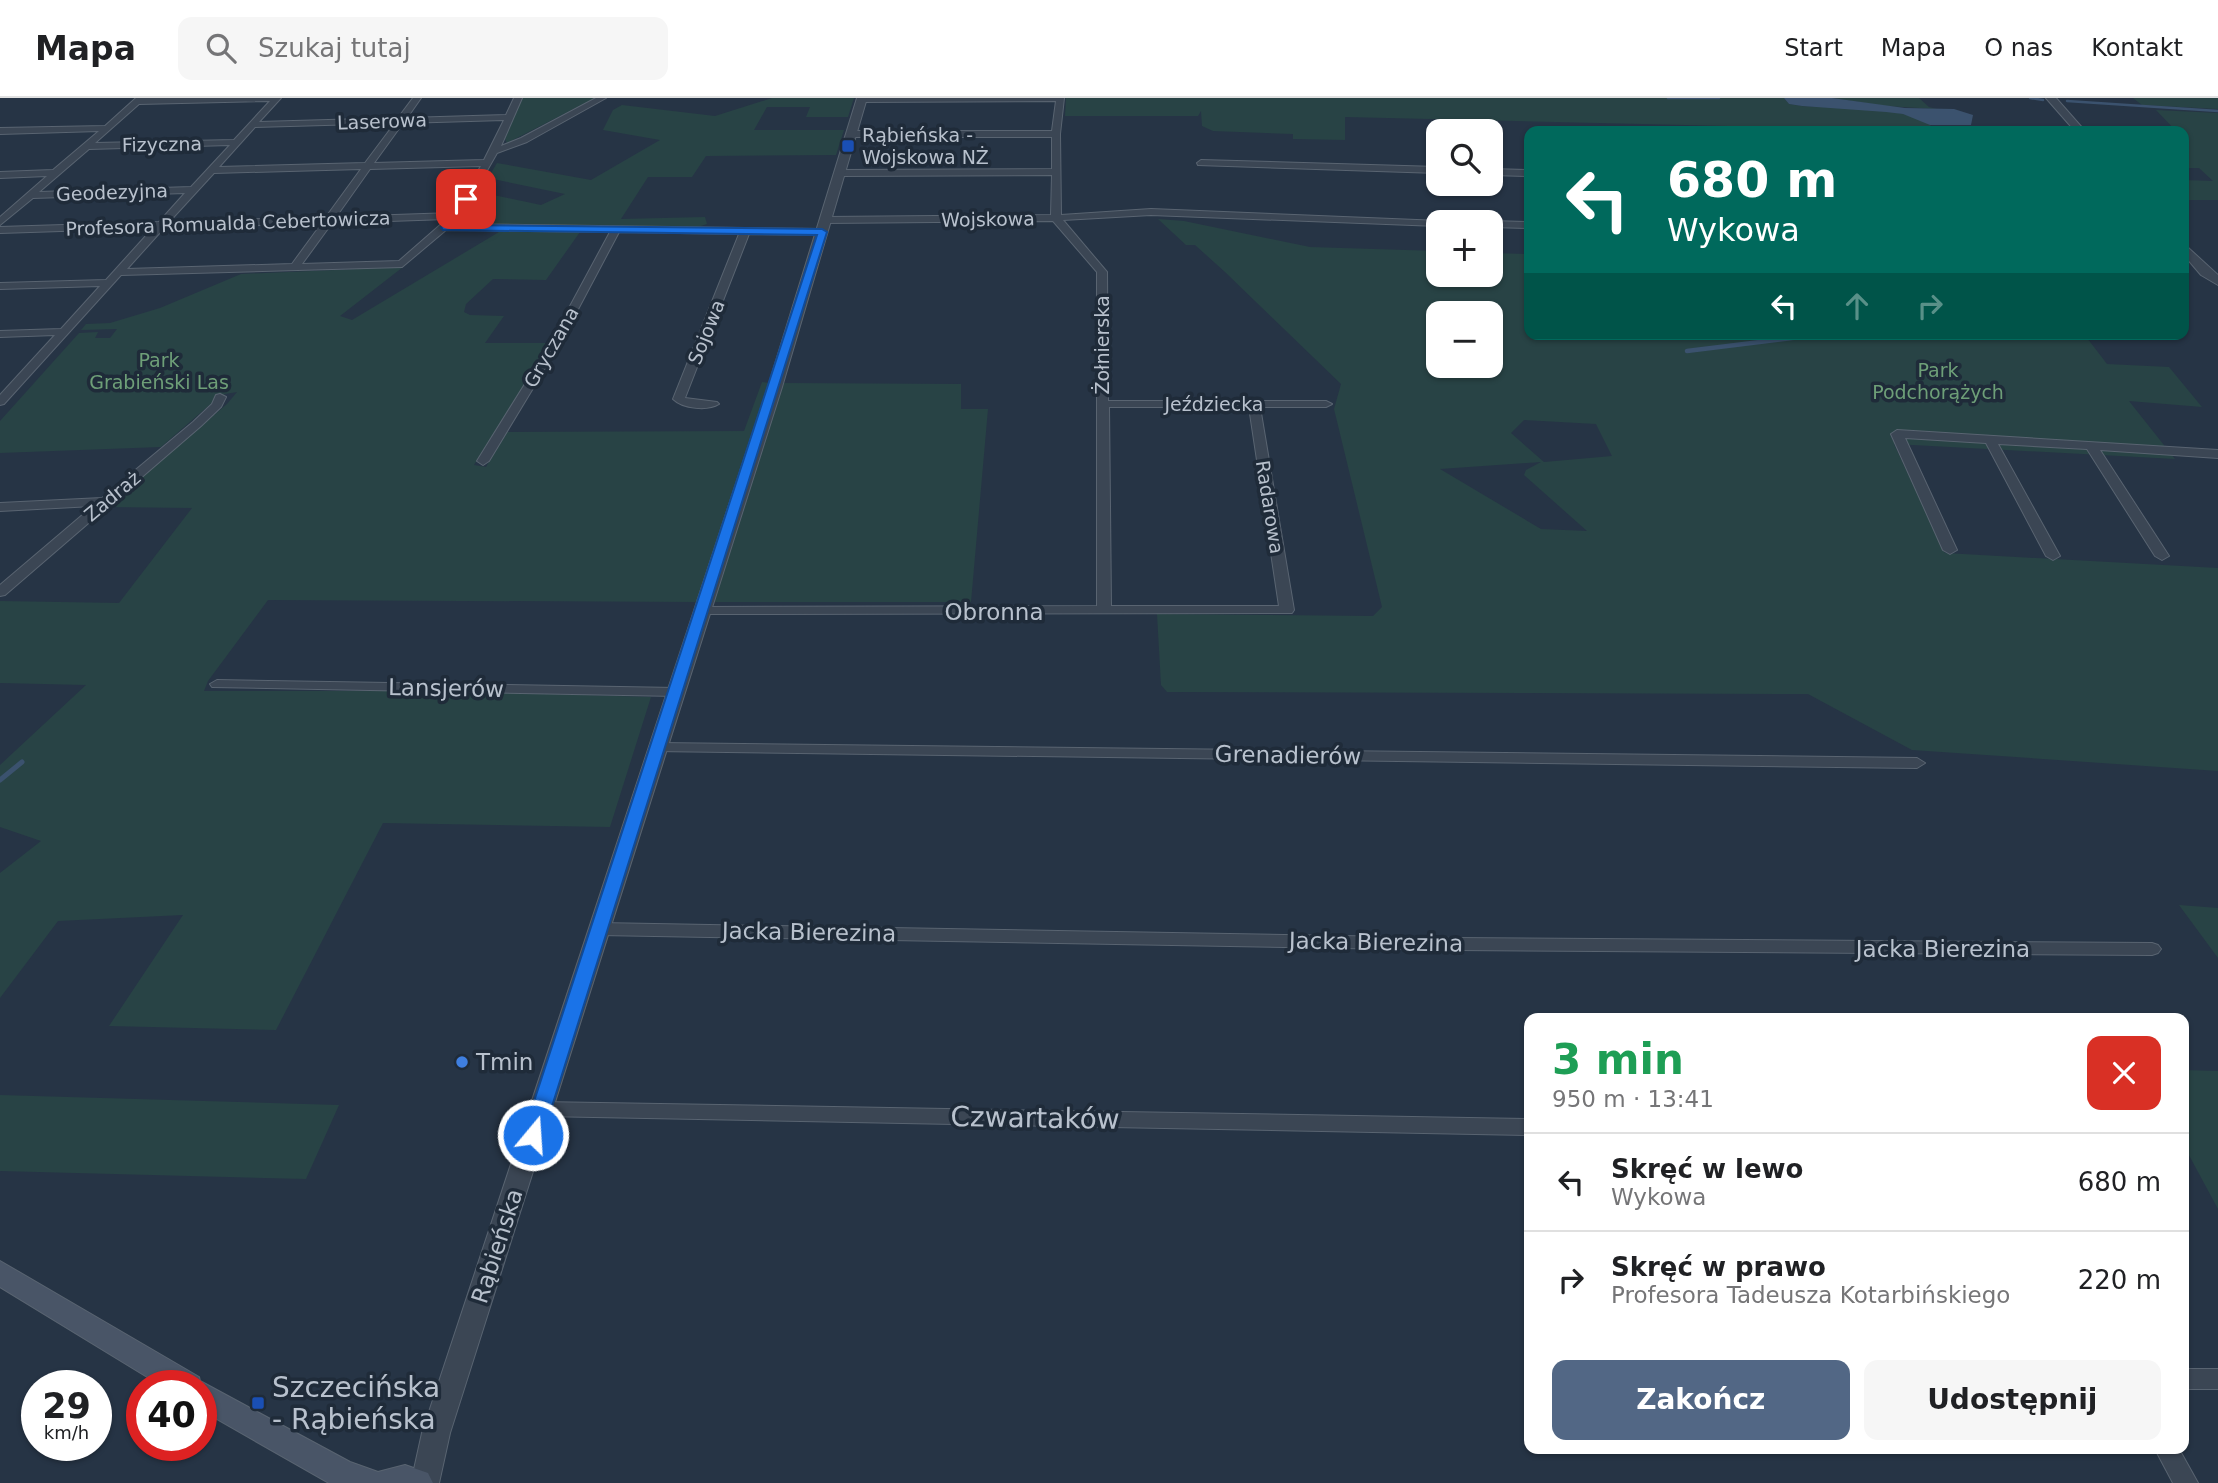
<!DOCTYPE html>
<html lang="pl">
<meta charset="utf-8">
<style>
body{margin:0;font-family:"DejaVu Sans",sans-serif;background:#f6f6f6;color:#202124;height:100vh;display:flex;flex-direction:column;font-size:26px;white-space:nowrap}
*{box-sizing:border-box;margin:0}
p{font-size:23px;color:#757577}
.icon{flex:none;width:38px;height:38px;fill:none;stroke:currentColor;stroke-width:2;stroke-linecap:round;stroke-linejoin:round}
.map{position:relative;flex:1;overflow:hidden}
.details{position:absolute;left:1524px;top:915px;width:665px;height:441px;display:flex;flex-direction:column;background:#fff;border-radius:14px;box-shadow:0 2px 5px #0004}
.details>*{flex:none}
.top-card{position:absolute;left:1524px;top:28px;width:665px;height:214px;border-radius:14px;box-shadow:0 2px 5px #0004;background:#00695c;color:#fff;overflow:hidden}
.fabs{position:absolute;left:1426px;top:21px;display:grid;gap:14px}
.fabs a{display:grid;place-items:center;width:77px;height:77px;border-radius:14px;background:#fff;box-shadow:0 2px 5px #0004;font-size:35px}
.speed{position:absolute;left:21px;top:1272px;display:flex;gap:14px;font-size:35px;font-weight:700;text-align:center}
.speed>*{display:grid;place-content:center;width:91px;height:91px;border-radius:50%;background:#fff;box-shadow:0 2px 5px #0004;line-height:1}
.speed small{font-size:18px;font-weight:400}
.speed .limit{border:10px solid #d22;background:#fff;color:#111}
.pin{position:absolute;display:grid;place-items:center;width:60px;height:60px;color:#fff;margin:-30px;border-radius:14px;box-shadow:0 4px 10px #0006}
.me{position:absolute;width:77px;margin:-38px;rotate:18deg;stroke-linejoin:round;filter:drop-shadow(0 0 5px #0008)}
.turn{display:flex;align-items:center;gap:24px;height:147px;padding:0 28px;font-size:32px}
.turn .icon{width:91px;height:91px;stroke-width:2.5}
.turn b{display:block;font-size:49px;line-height:60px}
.lanes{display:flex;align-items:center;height:66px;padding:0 28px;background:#0003;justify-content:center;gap:35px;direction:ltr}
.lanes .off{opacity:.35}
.round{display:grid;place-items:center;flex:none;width:74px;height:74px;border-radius:14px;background:#f6f6f6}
.overview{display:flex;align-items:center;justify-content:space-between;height:119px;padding:0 28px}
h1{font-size:42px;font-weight:600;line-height:52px;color:#1e9e55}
.cta{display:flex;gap:14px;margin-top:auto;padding:14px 28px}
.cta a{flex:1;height:80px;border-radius:14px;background:#526785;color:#fff;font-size:28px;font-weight:600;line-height:80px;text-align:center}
.cta a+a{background:#f6f6f6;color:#202124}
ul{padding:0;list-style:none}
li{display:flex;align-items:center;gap:21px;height:98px;padding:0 28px;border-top:2px solid #e0e0e0}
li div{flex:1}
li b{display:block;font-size:26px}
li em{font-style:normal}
header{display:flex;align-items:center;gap:42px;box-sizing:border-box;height:98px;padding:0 35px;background:#fff;border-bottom:2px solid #e0e0e0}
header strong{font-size:33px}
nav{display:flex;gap:38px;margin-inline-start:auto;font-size:24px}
.search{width:490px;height:63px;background:#f6f6f6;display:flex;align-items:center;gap:18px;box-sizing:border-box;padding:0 24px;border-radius:14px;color:#757577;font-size:26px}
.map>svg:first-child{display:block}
.green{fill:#284345;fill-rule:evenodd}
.water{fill:#3b526e}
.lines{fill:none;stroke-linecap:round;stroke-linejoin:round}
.stream-far2{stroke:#3b526e;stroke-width:2.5}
.stream-far1{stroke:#3b526e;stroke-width:4.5}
.stream{stroke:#3b526e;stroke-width:5}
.minor-casing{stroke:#596471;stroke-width:2}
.tertiary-casing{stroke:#596471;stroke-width:2}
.secondary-casing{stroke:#596471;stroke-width:2}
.minor{fill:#3b4654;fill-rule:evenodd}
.tertiary{fill:#3b4654;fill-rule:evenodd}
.secondary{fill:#495567;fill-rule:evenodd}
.route{fill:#1a73e8;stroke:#114b97;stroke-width:2}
.transit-dot{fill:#1a4fb4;stroke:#1f2b39;stroke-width:2.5}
.shop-dot{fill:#3f7fe0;stroke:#1f2b39;stroke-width:2.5}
.labels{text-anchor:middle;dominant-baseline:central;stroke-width:7;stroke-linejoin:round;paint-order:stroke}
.far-street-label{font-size:19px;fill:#b8c1cd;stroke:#1f2b39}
.far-poi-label{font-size:19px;fill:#b8c1cd;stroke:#1f2b39;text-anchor:start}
.far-park-label{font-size:19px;fill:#6e9f78;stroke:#1f2b39}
.street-label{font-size:23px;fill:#b8c1cd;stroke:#1f2b39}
.poi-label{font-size:23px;fill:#b8c1cd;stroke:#1f2b39;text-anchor:start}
.near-street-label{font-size:28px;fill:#b8c1cd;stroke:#1f2b39}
.near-poi-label{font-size:28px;fill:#b8c1cd;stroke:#1f2b39;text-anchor:start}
</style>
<header>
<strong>Mapa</strong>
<div class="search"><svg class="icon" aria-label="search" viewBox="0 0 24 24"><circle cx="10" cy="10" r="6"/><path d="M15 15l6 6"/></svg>Szukaj tutaj</div>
<nav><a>Start</a><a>Mapa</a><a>O nas</a><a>Kontakt</a></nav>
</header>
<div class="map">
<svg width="2218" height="1385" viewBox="0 0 2218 1385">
<rect width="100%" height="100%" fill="#263445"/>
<path class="green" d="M 522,0 L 595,0 L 507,45 L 505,41 Z
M 772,0 L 854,0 L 848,19 L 806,19 L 810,9 L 767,9 L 754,32 L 844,32 L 836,57 L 706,58 L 692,79 L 648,79 L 621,121 L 705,119 L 707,126 L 698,129 L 473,126 L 467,120 L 468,110 L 479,94 L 541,107 L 565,96 L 488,80 L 497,65 L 591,82 L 660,42 L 603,32 L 613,12 L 622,7 L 715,18 Z
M 1066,0 L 1784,0 L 1789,6 L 1802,8 C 1832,10 1919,7 1936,33 L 1345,19 L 1345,42 L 1293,41 L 1293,36 L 1213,33 L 1202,28 L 1201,13 L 1198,18 L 1065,18 Z
M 1832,0 L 1919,0 L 1929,9 L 1937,11 L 1885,8 Z
M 2133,0 L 2218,0 L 2218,11 L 2142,7 Z
M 2156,12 L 2218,15 L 2218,102 L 2184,102 L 2184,82 L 2213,83 L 2199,70 L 2184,70 L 2184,33 L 2090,33 L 2088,30 L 2176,33 Z
M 1158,121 L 1184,123 L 1310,149 L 1438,153 L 1438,177 L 1491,177 L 1491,155 L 1529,156 L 1530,236 L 2084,236 L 2107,266 L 2169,269 L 2202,309 L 2129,303 L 2175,361 L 1894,346 L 1945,455 L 2218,470 L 2218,673 L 1912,652 L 1808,596 L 1167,594 L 1161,587 L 1157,516 L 1373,518 L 1382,509 L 1334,311 L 1341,286 L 1225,174 L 1195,147 L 1186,147 ZM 1438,215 L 1491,215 L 1491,268 L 1438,268 ZM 1524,322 L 1596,326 L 1612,358 L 1544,364 L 1511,335 ZM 1541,364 L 1526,372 L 1524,377 L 1587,433 L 1541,431 L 1440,371 Z
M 499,134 L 580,134 L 546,182 L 493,181 L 466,206 L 464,214 L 470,217 L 504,218 L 485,245 L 550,245 L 474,367 L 486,369 L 506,334 L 744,333 L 762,284 L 770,285 L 698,504 L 268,502 L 208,583 L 204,593 L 451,593 L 651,599 L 610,729 L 383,725 L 276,932 L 109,928 L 183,817 L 58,823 L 0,900 L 0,775 L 41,743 L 0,729 L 0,667 L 86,587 L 0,585 L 0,503 L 119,505 L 192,410 L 105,409 L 227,306 L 237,294 L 225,296 L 213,304 L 161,349 L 0,355 L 0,323 L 79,235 L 98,234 L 95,240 L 110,240 L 117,231 L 81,232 L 86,226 L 110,225 L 160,210 L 241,176 L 403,169 L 340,218 L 352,222 Z
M 782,285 L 961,286 L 961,311 L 988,311 L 971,504 L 712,504 Z
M 2179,807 L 2218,810 L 2218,860 Z
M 2184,972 L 2218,973 L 2218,1111 L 2184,1048 Z
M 0,997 L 339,1007 L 306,1081 L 0,1073 Z"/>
<path class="water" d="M 1784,0 L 1832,0 L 1905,10 L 1954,11 L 1973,17 L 1971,27 L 1930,27 L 1903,16 L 1886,14 L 1802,8 L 1789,6 Z"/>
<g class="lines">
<path class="stream-far2" d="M 1668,0 L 1719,0
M 2030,0 L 2043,2
M 2067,3 L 2218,13"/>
<path class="stream-far1" d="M 1687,253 L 1824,236"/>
<path class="stream" d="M 0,682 L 22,664"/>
<g class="minor-casing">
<path id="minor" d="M 136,0 L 281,0 L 259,24 L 398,20 L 413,0 L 421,0 L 407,20 L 506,17 L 514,0 L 522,0 L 501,48 L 521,40 L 596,0 L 606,0 L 527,44 L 497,55 L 461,118 L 452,126 L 822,131 L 827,134 L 822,137 L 749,136 L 685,300 L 717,304 L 719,306 C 708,313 683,311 673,301 L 739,136 L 619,134 L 558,249 L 489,363 L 483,367 L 477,363 L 548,249 L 610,134 L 446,132 L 402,169 L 121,177 L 4,306 L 0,307 L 0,297 L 55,237 L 0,239 L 0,233 L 61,231 L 100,188 L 0,191 L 0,185 L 106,182 L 153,130 L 0,135 L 0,129 L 159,124 L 185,95 L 33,100 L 0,127 L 0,119 L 47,78 L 0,80 L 0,74 L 53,72 L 99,33 L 0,36 L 0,30 L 105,28 ZM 270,3 L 234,42 L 95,45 L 139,6 ZM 504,22 L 484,62 L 374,65 L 403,25 ZM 395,25 L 365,65 L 219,69 L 255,29 ZM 230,47 L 191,89 L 39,94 L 89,51 ZM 481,68 L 453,115 L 336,119 L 370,71 ZM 361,71 L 326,119 L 169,124 L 214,75 ZM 447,121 L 399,163 L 302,166 L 332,125 ZM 322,125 L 292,166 L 127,171 L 164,130 Z
M 860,0 L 1064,0 L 1060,36 L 1061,117 L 1151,111 L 1441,123 L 1438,128 L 1151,117 L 1063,122 L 1107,174 L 1108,303 L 1326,303 L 1332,306 L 1326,309 L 1260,309 L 1294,512 L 1292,515 L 697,516 L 695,513 L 697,510 L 702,509 L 1097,508 L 1097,174 L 1053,123 L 826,125 L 821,122 L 826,119 L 1051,117 L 1052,77 L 840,78 L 836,75 L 840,72 L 1052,71 L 1052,39 L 852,39 L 848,36 L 852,33 L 1052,33 L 1056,3 L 862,4 L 858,2 ZM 1109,309 L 1249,309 L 1279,508 L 1111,508 Z
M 1201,62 L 1438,69 L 1438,75 L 1198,67 L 1197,65 Z
M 1491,71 L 1530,72 L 1530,78 L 1491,77 Z
M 1491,123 L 1530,124 L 1530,130 L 1491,129 L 1491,124 L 1487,124 Z
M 220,296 L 226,299 L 221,309 L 201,328 L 5,497 L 0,498 L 0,487 L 93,408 L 0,413 L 0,405 L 102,400 L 193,324 L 212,306 L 216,297 Z
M 1897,332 L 2218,352 L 2218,360 L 2100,352 L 2169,458 L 2162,462 L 2155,458 L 2087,351 L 1998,346 L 2060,458 L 2053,462 L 2046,458 L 1986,345 L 1905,340 L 1957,452 L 1950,456 L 1943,452 L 1891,336 Z
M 217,582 L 676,590 L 683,594 L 676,598 L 212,589 L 210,586 Z
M 659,645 L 1917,660 L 1925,665 L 1917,670 L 654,653 L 651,650 Z
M 600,825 L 1455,840 L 2152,845 L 2158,847 L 2161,851 L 2158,855 L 2152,857 L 1455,852 L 600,837 L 594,835 L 591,831 L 594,827 Z
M 541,1004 L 1530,1021 L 1530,1037 L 541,1018 L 534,1016 L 531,1011 L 534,1006 Z
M 2184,1271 L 2218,1271 L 2218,1291 L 2184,1291 Z
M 2155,1351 L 2179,1351 L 2198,1385 L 2173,1385 Z"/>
</g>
<g class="tertiary-casing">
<path id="tertiary" d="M 857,0 L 867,0 L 782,289 L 450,1335 L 439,1385 L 411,1385 L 422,1335 L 768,289 Z
M 2046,0 L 2056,0 L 2085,33 L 2075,33 Z
M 2184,146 L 2218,177 L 2218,187 L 2201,177 L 2184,157 Z"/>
</g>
<g class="secondary-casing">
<path id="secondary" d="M 0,1163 L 199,1279 L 200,1283 L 350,1364 L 378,1374 L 405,1367 L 428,1375 L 433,1385 L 329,1385 L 201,1312 L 201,1288 L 162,1288 L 0,1189 Z"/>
</g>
<use href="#minor" class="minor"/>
<use href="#tertiary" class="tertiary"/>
<use href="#secondary" class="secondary"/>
</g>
<path class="route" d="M 463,99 L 471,101 L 453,127 L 822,131 L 827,134 L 543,1037 L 540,1042 L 533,1044 L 526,1042 L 523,1037 L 817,137 L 443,132 L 441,130 Z"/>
<g class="transit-dot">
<rect x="841" y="41" width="14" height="14" rx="3.5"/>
<rect x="251" y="1298" width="14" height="14" rx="3.5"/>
</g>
<circle class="shop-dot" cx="462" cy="964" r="7"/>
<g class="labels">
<g class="far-street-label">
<text transform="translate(382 23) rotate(-2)">Laserowa</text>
<text transform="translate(162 46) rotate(-1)">Fizyczna</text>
<text transform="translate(112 94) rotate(-2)">Geodezyjna</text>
<text transform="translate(988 121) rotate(-1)">Wojskowa</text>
<text transform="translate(228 125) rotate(-2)">Profesora Romualda Cebertowicza</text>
<text transform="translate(706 234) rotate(-68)">Sojowa</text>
<text transform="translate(1102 247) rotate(-90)">Żołnierska</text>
<text transform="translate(551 249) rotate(-60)">Gryczana</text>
<text x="1214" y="306">Jeździecka</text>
<text transform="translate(112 398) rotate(-40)">Zadraż</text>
<text transform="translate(1270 409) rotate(81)">Radarowa</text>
</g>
<g class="far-poi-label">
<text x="862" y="37">Rąbieńska -<tspan x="862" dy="22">Wojskowa NŻ</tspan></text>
</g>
<g class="far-park-label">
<text x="159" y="262">Park<tspan x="159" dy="22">Grabieński Las</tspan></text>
<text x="1938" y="272">Park<tspan x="1938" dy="22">Podchorążych</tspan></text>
</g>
<g class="street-label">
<text x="994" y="514">Obronna</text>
<text transform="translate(446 590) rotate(1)">Lansjerów</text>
<text transform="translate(1288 657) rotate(1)">Grenadierów</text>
<text transform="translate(809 834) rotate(1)">Jacka Bierezina</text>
<text transform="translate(1376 844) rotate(1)">Jacka Bierezina</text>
<text x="1943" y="851">Jacka Bierezina</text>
<text transform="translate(497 1148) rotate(-72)">Rąbieńska</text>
</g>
<g class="poi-label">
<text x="476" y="964">Tmin</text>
</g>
<g class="near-street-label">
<text transform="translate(1035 1020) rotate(1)">Czwartaków</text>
</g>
<g class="near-poi-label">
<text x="272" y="1289">Szczecińska<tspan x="272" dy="32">- Rąbieńska</tspan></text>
</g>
</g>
</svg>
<div class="fabs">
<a><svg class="icon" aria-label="search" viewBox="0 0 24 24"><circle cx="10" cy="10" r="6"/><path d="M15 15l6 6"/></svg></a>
<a>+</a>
<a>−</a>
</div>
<div class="speed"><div>29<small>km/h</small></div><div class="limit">40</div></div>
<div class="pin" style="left:466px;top:101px;background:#d93025"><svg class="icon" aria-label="arrive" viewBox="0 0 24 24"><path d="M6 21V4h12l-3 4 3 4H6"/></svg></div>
<svg class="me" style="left:533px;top:1037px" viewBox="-20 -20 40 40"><circle r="17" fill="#1a73e8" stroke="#fff" stroke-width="3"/><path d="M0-11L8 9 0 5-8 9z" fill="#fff"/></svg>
<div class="top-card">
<div class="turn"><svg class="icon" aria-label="left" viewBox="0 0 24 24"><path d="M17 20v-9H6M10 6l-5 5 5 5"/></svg><div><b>680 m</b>Wykowa</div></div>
<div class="lanes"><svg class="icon" aria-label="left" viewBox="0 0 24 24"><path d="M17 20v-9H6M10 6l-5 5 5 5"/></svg><svg class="icon off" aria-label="ahead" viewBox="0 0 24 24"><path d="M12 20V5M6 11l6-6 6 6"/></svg><svg class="icon off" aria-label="right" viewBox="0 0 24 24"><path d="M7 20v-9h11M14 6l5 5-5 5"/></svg></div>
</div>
<section class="details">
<div class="overview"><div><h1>3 min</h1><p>950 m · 13:41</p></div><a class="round" style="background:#d93025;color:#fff"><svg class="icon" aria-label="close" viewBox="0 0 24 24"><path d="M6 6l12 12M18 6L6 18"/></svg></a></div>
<ul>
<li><svg class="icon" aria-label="left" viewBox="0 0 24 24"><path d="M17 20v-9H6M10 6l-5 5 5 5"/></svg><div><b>Skręć w lewo</b><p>Wykowa</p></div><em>680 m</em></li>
<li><svg class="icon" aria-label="right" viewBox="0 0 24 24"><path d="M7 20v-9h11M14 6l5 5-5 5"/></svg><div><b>Skręć w prawo</b><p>Profesora Tadeusza Kotarbińskiego</p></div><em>220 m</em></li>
</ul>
<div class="cta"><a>Zakończ</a><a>Udostępnij</a></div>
</section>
</div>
